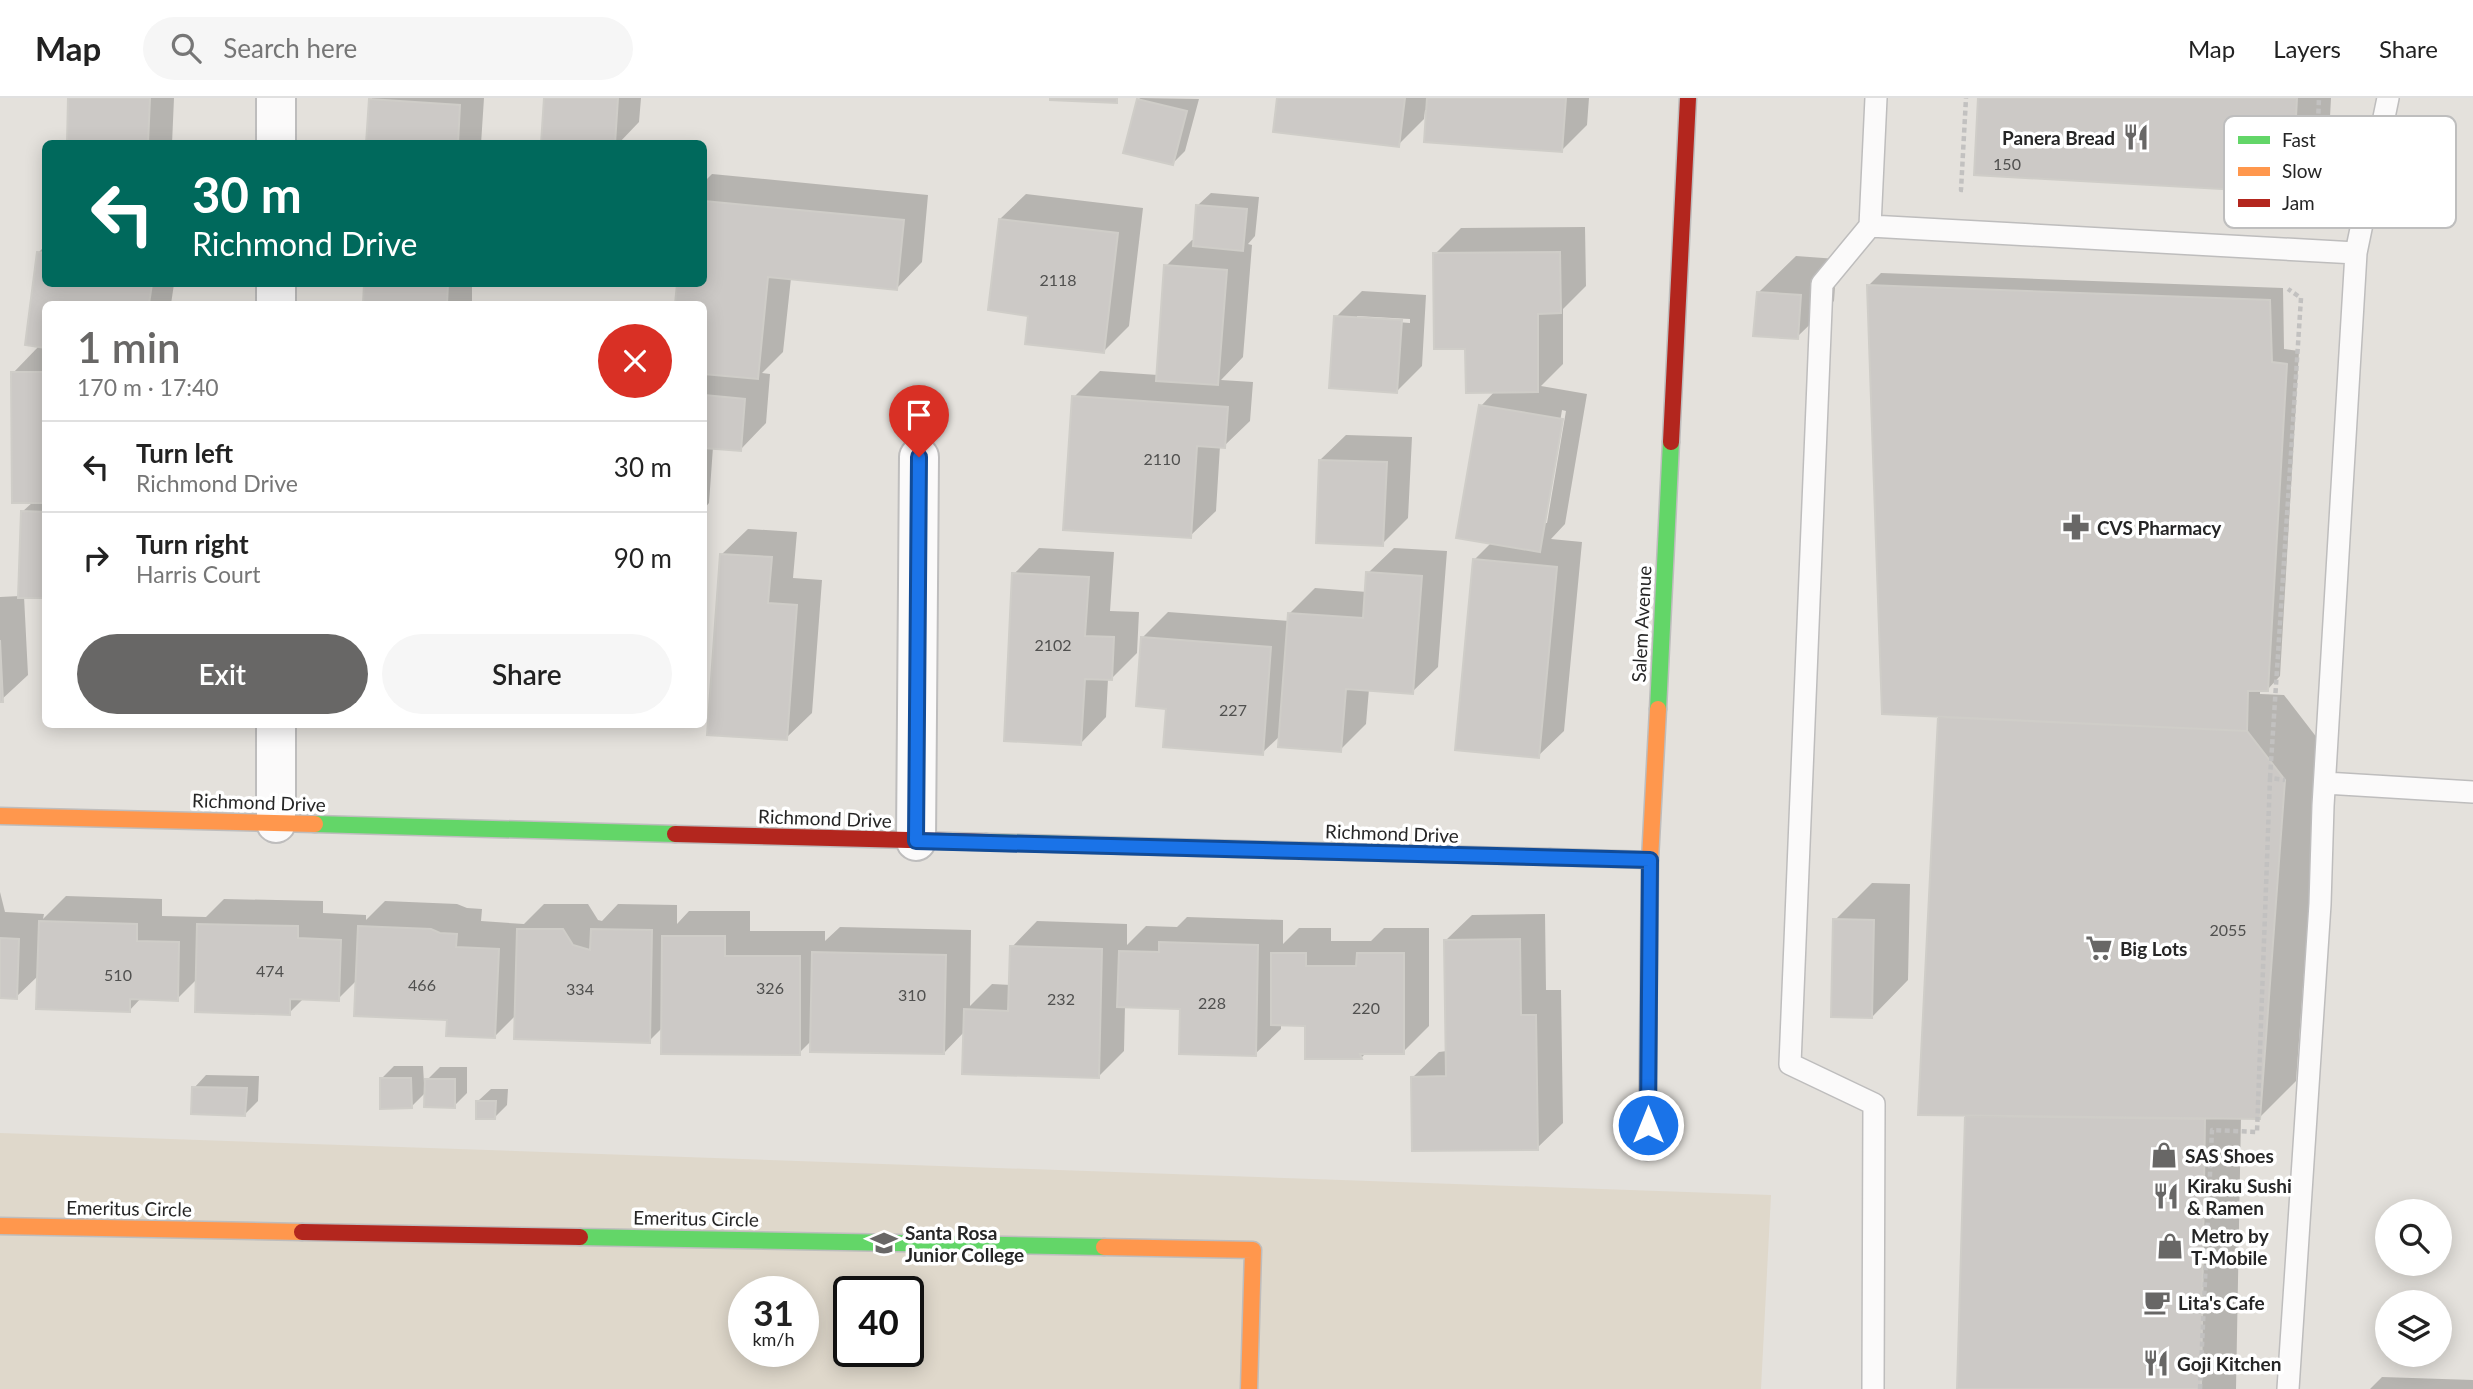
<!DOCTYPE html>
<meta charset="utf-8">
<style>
body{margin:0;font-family:Lato,sans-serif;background:#f6f6f6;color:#222;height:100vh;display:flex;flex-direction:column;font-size:26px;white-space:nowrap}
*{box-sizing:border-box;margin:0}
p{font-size:23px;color:#767676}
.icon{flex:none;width:38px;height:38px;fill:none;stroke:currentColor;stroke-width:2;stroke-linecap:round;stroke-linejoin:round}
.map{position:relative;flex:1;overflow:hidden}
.panel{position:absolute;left:42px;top:203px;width:665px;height:427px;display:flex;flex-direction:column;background:#fff;border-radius:10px;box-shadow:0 4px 18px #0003}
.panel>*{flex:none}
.hud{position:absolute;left:42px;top:42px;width:665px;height:147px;border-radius:10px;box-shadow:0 4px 18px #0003;background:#00695c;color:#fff;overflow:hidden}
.controls{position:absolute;left:2375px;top:1101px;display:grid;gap:14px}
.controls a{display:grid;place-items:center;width:77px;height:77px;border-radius:50%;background:#fff;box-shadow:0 4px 18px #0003;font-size:35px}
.speed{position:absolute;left:728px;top:1178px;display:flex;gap:14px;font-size:35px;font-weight:700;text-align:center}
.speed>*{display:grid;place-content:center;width:91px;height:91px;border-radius:50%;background:#fff;box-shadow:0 4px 18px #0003;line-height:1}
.speed small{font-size:18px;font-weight:400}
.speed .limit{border:4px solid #111;border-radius:10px;background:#fff;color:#111}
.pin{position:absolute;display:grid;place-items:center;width:60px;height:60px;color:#fff;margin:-72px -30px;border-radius:50% 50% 50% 0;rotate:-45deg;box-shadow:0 0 7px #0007}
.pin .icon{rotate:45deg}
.me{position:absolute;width:77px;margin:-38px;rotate:0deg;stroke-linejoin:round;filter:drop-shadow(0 0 5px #0008)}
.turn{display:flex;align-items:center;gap:24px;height:147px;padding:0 35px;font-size:32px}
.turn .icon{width:91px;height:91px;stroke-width:2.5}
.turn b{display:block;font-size:49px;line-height:60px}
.round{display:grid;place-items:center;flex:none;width:74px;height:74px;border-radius:37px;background:#f6f6f6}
.summary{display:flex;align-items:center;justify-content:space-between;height:119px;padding:0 35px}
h1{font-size:42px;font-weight:600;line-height:52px;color:#686766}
.primary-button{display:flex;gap:14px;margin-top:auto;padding:14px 35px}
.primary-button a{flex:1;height:80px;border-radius:42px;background:#686766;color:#fff;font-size:28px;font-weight:600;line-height:80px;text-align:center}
.primary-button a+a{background:#f6f6f6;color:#222}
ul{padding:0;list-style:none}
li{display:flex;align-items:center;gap:21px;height:91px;padding:0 35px;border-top:2px solid #e0e0e0}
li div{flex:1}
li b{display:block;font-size:26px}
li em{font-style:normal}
header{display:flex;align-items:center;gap:42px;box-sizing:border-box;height:98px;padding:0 35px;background:#fff;border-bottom:2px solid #e0e0e0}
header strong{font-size:33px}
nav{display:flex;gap:38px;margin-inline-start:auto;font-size:24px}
.search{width:490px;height:63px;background:#f6f6f6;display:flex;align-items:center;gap:18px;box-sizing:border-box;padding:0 24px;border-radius:38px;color:#767676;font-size:26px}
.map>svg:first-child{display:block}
.education{fill:#dfd8cb;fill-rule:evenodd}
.shadow{fill:#0003;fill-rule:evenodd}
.building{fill:#ccc9c6;stroke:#cfcdc8;stroke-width:2}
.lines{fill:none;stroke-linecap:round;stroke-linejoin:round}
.lane-casing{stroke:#bebdbd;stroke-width:24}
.street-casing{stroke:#bebdbd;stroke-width:42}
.fast-casing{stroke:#bebdbd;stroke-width:19}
.slow-casing{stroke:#bebdbd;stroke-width:19}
.jam-casing{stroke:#bebdbd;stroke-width:19}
.path{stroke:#c2c1c0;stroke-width:4.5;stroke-dasharray:5 3.5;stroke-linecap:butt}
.lane{stroke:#fbfafa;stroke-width:21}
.street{stroke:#fbfafa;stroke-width:38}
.fast{stroke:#63d668;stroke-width:16}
.slow{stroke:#ff974d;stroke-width:16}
.jam{stroke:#b3261e;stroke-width:16}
.route-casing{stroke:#114b97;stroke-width:18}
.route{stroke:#1a73e8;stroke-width:12}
.labels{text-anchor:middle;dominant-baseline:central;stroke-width:7;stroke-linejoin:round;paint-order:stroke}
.number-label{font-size:16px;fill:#50504f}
.poi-label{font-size:19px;font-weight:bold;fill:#262626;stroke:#fff;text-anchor:start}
.street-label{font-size:19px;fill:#262626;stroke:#fff}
.key{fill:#fff;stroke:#bebebe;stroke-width:2}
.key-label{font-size:19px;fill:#262626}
</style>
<header>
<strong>Map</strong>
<div class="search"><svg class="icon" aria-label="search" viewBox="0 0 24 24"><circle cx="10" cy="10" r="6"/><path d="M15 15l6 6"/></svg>Search here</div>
<nav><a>Map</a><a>Layers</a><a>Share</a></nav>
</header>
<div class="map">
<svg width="2473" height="1291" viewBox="0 0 2473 1291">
<rect width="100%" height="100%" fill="#e4e1dc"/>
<path class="education" d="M 0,1035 L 1771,1097 L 1761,1291 L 0,1291 ZM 744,1194 L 803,1194 L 803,1253 L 744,1253 ZM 849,1194 L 908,1194 L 908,1253 L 849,1253 Z"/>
<path class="shadow" d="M 70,0 L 174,0 L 172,46 L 68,46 Z
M 372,0 L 484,0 L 481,46 L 368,46 Z
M 546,0 L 641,0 L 639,24 L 618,46 L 560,46 Z
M 1140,0 L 1199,1 L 1185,53 L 1173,65 L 1138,2 Z
M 1279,0 L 1589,0 L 1587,27 L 1562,52 L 1425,12 L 1424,21 L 1398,47 Z
M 1980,0 L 2331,0 L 2328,57 L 2291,94 Z
M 712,76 L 928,97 L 922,164 L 897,190 L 791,180 L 783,254 L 762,275 L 770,276 L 766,325 L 741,351 L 713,349 L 709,405 L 704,411 L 704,206 L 676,206 L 678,186 L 704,186 L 704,84 Z
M 1211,95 L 1259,99 L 1255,138 L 1248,146 L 1252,147 L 1243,259 L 1221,282 L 1253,284 L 1250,323 L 1224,348 L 1220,348 L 1216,413 L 1190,438 L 1074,299 L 1100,273 L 1158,277 L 1166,168 L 1192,142 L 1195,142 L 1198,107 Z
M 1026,96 L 1143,110 L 1129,228 L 1103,254 L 1030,216 L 1000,121 Z
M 1585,129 L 1586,188 L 1563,211 L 1563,266 L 1541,288 L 1587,296 L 1565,426 L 1551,441 L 1582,444 L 1564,633 L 1538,658 L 1474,462 L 1492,444 L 1481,308 L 1496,292 L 1467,249 L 1435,156 L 1461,130 ZM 1562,312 L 1566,313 L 1547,425 L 1543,425 Z
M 46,147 L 46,186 L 174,186 L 171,206 L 46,206 L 46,498 L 24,498 L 28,577 L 0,603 L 0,499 L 20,498 L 22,414 L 33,404 L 13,275 L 40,247 L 38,155 Z
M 1796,158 L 1837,161 L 1834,203 L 1797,239 L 1759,194 Z
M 1881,175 L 2283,190 L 2284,251 L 2299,253 L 2280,578 L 2268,591 L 2260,591 L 2260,596 L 2284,597 L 2321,645 L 2296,983 L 2259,1020 L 2241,1019 L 2236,1291 L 1959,1291 L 1966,1016 L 1939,620 L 1942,617 L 1868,188 Z
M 366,186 L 472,186 L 472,206 L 365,206 Z
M 1362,193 L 1426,197 L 1422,268 L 1396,294 L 1336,219 ZM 1357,218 L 1410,221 L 1410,225 L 1357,221 Z
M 1346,337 L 1412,339 L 1408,420 L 1382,446 L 1320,362 Z
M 748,431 L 797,434 L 793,480 L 822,482 L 812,615 L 786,640 L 722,456 Z
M 1039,450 L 1114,454 L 1110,513 L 1139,514 L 1137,555 L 1111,581 L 1108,581 L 1106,619 L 1081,645 L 1014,476 Z
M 1394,450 L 1447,453 L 1438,569 L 1412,594 L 1369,591 L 1366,626 L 1340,652 L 1281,637 L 1262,655 L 1168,609 L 1142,540 L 1168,514 L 1289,523 L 1289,516 L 1315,490 L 1367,494 L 1368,475 Z
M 1872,785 L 1910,786 L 1908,882 L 1872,919 L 1835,822 Z
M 0,794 L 5,814 L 44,816 L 43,821 L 66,798 L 162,801 L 162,818 L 206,819 L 224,801 L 323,803 L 323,815 L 366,817 L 366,822 L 385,803 L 457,806 L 467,810 L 482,811 L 481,823 L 524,826 L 544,806 L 588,806 L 598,822 L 602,823 L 618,806 L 677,807 L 677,826 L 689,813 L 750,813 L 750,833 L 825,833 L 825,843 L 840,829 L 971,832 L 970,908 L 992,886 L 1011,887 L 1012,849 L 1037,823 L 1127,826 L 1127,847 L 1146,828 L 1177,829 L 1187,819 L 1283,822 L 1283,846 L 1299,830 L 1331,830 L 1331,843 L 1371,843 L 1384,830 L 1429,830 L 1429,928 L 1403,954 L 1367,954 L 1362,959 L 1306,959 L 1307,926 L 1281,926 L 1281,931 L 1255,956 L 1182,910 L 1125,908 L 1124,953 L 1098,979 L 965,933 L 944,955 L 812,942 L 799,955 L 663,929 L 649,943 L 517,916 L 495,938 L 357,882 L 338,901 L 304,900 L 289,915 L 197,881 L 177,901 L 142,899 L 129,913 L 39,877 L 16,899 L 0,899 Z
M 1545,816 L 1546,892 L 1561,892 L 1563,1025 L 1537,1050 L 1413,979 L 1439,954 L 1447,953 L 1446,842 L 1472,817 Z
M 394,968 L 423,968 L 424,985 L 440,969 L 467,969 L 467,995 L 454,1008 L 426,994 L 411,1009 L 381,981 Z
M 206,977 L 259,978 L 258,1003 L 245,1016 L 194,990 Z
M 491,991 L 508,991 L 507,1007 L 494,1020 L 478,1003 Z
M 2382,1279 L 2473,1282 L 2473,1291 L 2370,1291 Z"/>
<path class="building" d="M 68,0 L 150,0 L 148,46 L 67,46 Z
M 544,0 L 618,0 L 615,46 L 541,46 Z
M 1050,0 L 1117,0 L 1117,5 L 1050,2 Z
M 1277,0 L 1405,0 L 1399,49 L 1273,34 Z
M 1427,0 L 1566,0 L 1562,54 L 1424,44 Z
M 1978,0 L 2297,0 L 2292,95 L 1974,77 Z
M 369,1 L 460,7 L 458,46 L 366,46 Z
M 1137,1 L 1187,13 L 1173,67 L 1123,55 Z
M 704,103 L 904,122 L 897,192 L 768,179 L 758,281 L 704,276 L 704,206 L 675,206 L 677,186 L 704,186 Z
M 1196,107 L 1247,111 L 1243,153 L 1193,148 Z
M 999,121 L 1118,135 L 1104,255 L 1025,246 L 1028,218 L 988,212 Z
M 37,154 L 46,155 L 46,186 L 152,186 L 149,206 L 46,206 L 46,250 L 25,247 Z
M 1560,154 L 1561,215 L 1538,216 L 1538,294 L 1466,295 L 1465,251 L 1434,251 L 1433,155 Z
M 1164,167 L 1227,172 L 1218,287 L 1156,283 Z
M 364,186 L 448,186 L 447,206 L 363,206 Z
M 1867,187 L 2270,202 L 2272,264 L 2287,266 L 2268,593 L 2248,593 L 2247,633 L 1882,616 Z
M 1757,194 L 1801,197 L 1798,241 L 1753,238 Z
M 1334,218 L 1402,222 L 1397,295 L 1329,290 Z
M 11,274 L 46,274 L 46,405 L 12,405 Z
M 704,297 L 745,301 L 741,353 L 704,350 Z
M 1072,298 L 1228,309 L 1225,350 L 1197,348 L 1191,440 L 1063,432 Z
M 1479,307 L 1563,321 L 1540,454 L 1456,440 Z
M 1319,362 L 1387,364 L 1383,448 L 1316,445 Z
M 21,413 L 46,414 L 46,500 L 18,500 Z
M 720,456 L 772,459 L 768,505 L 797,507 L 787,642 L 707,637 Z
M 1473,461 L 1557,469 L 1539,660 L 1455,652 Z
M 1366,474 L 1422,478 L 1413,596 L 1346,591 L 1341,654 L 1278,649 L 1288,515 L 1363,520 Z
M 1012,475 L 1089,479 L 1085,538 L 1114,539 L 1112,582 L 1085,581 L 1081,647 L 1004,643 Z
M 1141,539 L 1271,549 L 1263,657 L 1163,649 L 1166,611 L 1136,608 Z
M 0,542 L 3,604 L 0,604 Z
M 1938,619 L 2247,633 L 2285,682 L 2260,1021 L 1918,1017 Z
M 1833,821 L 1874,822 L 1872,920 L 1831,919 Z
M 39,823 L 137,826 L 137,843 L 179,844 L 178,903 L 130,901 L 130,914 L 36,911 Z
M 197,826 L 298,828 L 298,840 L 341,842 L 339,903 L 290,901 L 290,917 L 195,914 Z
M 358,828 L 431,831 L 440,835 L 457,836 L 456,849 L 499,851 L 495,940 L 446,938 L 447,922 L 354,918 Z
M 517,831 L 563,831 L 573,847 L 590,852 L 591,831 L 652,832 L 650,945 L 514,941 Z
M 662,838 L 725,838 L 725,858 L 800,858 L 800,957 L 661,956 Z
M 0,840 L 19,841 L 17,901 L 0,900 Z
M 1520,841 L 1521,917 L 1536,917 L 1538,1052 L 1412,1053 L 1411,979 L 1446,978 L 1444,842 Z
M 1159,844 L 1258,847 L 1256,958 L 1179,956 L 1180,911 L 1117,909 L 1119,853 L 1159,854 Z
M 1010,848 L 1102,851 L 1099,980 L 962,976 L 964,911 L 1008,913 Z
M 812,854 L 946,857 L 944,956 L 810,954 Z
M 1271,855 L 1306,855 L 1306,868 L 1356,868 L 1357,855 L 1404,855 L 1404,956 L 1360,956 L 1362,961 L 1305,961 L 1305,928 L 1271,927 Z
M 380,980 L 411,980 L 412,1010 L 380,1011 Z
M 425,981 L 455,981 L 455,1010 L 424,1009 Z
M 192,989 L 247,990 L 245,1018 L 191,1016 Z
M 476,1003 L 496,1003 L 495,1021 L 476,1021 Z
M 1965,1018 L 2205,1021 L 2201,1291 L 1957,1291 Z"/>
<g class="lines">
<g class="lane-casing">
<path id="lane" d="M 1876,0 L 1870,128 L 2356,155 L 2388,0
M 1870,128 L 1822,186 L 1790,966 L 1874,1006 L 1873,1291
M 2325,685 L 2473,694
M 2288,1291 L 2320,806 L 2323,708 L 2356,155"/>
</g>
<g class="street-casing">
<path id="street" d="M 276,0 L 276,46
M 276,186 L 276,206
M 276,626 L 276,725
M 916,743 L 919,359"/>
</g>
<g class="fast-casing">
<path id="fast" d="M 1658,611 L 1671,344
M 315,726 L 675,736
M 986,744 L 1276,752
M 1550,759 L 1650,762
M 580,1139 L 1104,1149"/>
</g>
<g class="slow-casing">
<path id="slow" d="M 0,718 L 315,726
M 1276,752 L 1550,759
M 1647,1054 L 1650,762 L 1658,611
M 0,1128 L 302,1134
M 1104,1149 L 1253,1152 L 1249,1291"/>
</g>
<g class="jam-casing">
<path id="jam" d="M 1671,344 L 1688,0
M 675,736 L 986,744
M 302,1134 L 580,1139"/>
</g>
<path class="path" d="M 1963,92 L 1961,92 L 1966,0
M 2304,114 L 2315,99 L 2319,0
M 2270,680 L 2301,200 L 2288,191
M 2200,1291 L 2212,1032 L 2257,1034 L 2270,680 L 2285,682"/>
<use href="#lane" class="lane"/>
<use href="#street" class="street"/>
<use href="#fast" class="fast"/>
<use href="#slow" class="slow"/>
<use href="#jam" class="jam"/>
</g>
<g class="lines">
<g class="route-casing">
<path id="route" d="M 919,359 L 916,743 L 1650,762 L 1648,1027"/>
</g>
<use href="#route" class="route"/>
</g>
<defs>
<g id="restaurant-bare" transform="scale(2.1)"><path d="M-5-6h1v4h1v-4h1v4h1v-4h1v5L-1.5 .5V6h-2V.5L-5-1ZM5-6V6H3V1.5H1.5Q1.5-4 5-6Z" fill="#686766" stroke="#fff" stroke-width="2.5" paint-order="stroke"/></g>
<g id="pharmacy-bare" transform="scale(2.1)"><path d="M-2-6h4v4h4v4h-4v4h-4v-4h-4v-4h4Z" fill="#686766" stroke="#fff" stroke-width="2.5" paint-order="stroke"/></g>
<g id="supermarket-bare" transform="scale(2.1)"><path d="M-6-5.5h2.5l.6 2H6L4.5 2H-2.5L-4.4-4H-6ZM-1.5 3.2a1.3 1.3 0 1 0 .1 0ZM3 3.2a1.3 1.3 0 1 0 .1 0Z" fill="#686766" stroke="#fff" stroke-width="2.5" paint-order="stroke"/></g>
<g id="shop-bare" transform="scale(2.1)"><path d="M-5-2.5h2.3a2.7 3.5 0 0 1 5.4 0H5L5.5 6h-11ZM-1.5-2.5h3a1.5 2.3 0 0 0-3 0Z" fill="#686766" stroke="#fff" stroke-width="2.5" paint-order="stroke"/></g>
<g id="university-bare" transform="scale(2.1)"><path d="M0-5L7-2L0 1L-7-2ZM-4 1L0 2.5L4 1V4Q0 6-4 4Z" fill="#686766" stroke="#fff" stroke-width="2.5" paint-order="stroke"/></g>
<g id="cafe-bare" transform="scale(2.1)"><path d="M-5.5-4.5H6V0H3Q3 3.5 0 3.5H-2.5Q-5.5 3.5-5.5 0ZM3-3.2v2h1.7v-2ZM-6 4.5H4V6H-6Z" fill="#686766" stroke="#fff" stroke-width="2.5" paint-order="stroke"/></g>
</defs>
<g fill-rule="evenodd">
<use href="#restaurant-bare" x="2136" y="39"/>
<use href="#pharmacy-bare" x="2076" y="429"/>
<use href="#supermarket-bare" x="2099" y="850"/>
<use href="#shop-bare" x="2164" y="1057"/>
<use href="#restaurant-bare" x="2166" y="1098"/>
<use href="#university-bare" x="884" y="1145"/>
<use href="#shop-bare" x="2170" y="1148"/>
<use href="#cafe-bare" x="2157" y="1204"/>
<use href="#restaurant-bare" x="2156" y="1265"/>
</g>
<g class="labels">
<g class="number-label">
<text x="2007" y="65">150</text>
<text x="1058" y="181">2118</text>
<text x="1162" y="360">2110</text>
<text x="1053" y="546">2102</text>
<text x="1233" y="611">227</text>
<text x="2228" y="831">2055</text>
<text x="270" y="872">474</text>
<text x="118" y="876">510</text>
<text x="422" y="886">466</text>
<text x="770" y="889">326</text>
<text x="580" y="890">334</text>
<text x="912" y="896">310</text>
<text x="1061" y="900">232</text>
<text x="1212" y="904">228</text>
<text x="1366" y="909">220</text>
</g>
<g class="poi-label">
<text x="2115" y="39" text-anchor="end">Panera Bread</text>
<text x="2097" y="429">CVS Pharmacy</text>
<text x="2120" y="850">Big Lots</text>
<text x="2185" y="1057">SAS Shoes</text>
<text x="2187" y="1087">Kiraku Sushi<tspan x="2187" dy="22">&amp; Ramen</tspan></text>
<text x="905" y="1134">Santa Rosa<tspan x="905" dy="22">Junior College</tspan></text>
<text x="2191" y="1137">Metro by<tspan x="2191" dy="22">T-Mobile</tspan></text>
<text x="2178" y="1204">Lita's Cafe</text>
<text x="2177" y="1265">Goji Kitchen</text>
</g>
<g class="street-label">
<text transform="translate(1641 526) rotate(-87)">Salem Avenue</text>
<text transform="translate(259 704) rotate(2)">Richmond Drive</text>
<text transform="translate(825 720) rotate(2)">Richmond Drive</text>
<text transform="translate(1392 735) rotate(2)">Richmond Drive</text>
<text transform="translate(129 1110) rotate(1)">Emeritus Circle</text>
<text transform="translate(696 1120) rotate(1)">Emeritus Circle</text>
</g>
</g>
<rect x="2224" y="18" width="232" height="112" rx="10" class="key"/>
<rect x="2238" y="38" width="32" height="8" fill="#63d668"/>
<rect x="2238" y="69" width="32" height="9" fill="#ff974d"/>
<rect x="2238" y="101" width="32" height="8" fill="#b3261e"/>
<g class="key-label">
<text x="2282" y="49">Fast</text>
<text x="2282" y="80">Slow</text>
<text x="2282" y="112">Jam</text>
</g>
</svg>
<div class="controls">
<a><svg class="icon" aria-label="search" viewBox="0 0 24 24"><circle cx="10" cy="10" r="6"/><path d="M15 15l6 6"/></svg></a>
<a><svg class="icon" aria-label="layers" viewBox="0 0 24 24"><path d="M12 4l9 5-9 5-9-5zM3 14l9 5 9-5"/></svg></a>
</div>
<div class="speed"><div>31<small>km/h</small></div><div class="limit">40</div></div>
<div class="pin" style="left:919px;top:359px;background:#d93025"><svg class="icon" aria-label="arrive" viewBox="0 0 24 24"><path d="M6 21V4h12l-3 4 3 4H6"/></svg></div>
<svg class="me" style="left:1648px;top:1027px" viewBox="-20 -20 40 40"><circle r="17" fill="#1a73e8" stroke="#fff" stroke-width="3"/><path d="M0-11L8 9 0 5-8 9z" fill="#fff"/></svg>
<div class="hud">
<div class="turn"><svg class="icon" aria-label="left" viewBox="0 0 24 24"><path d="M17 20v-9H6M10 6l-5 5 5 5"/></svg><div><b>30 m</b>Richmond Drive</div></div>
</div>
<section class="panel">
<div class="summary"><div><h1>1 min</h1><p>170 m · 17:40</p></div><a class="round" style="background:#d93025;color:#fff"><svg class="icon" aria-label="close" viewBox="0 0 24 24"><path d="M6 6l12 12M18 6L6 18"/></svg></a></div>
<ul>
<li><svg class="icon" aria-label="left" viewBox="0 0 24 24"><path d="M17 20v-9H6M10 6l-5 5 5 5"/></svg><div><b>Turn left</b><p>Richmond Drive</p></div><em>30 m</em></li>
<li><svg class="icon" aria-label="right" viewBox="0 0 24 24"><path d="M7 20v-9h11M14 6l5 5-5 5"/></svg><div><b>Turn right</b><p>Harris Court</p></div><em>90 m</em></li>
</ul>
<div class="primary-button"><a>Exit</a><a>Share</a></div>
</section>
</div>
